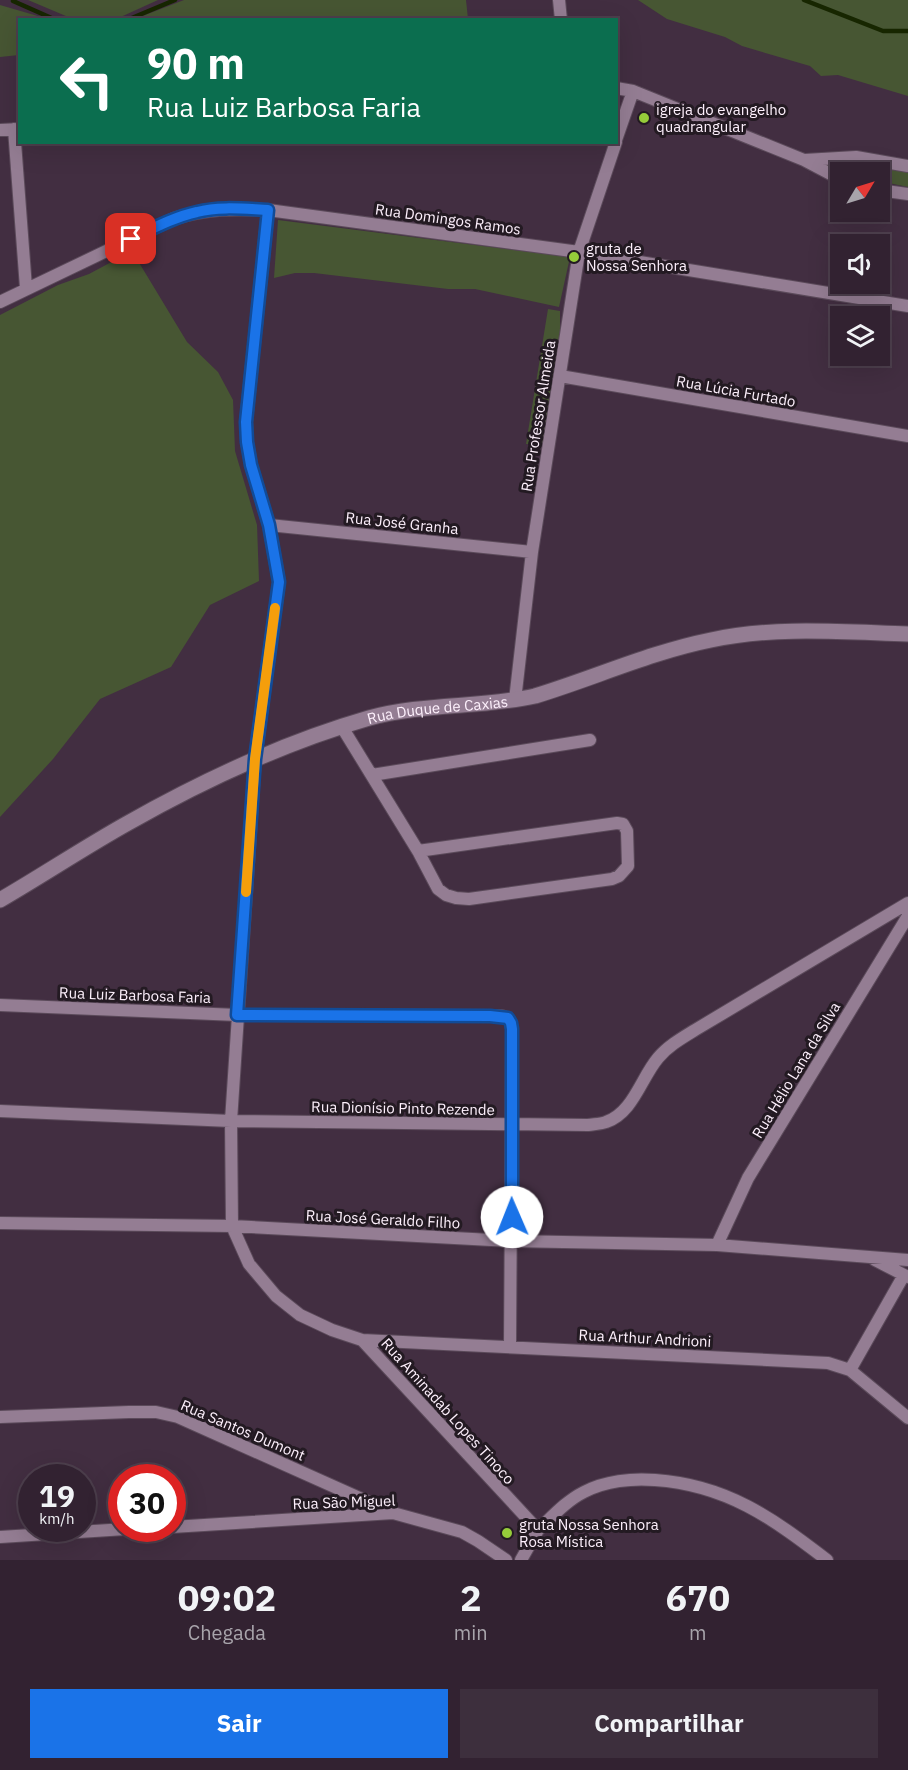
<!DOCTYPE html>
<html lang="pt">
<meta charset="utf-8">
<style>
body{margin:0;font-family:"IBM Plex Sans",sans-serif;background:#3d2f3d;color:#f1f3f6;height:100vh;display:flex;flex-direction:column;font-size:22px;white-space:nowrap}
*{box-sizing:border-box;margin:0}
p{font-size:20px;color:#a8a4ab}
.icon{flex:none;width:33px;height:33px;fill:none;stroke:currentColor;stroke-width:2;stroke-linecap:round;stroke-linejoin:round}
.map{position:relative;height:1560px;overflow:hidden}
.panel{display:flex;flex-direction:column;background:#322231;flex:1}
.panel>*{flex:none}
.hud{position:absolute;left:18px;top:18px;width:600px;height:126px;border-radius:0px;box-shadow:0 6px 24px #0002,0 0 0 2px #4d3f4d;background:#0b6e4f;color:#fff;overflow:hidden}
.needle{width:39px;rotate:52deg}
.controls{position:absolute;left:830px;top:162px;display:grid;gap:12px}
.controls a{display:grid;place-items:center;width:60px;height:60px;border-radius:0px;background:#322231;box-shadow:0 6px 24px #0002,0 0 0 2px #4d3f4d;font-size:30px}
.speed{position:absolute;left:18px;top:1464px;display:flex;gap:12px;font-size:30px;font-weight:700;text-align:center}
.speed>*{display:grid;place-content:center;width:78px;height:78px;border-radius:50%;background:#322231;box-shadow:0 6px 24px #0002,0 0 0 2px #4d3f4d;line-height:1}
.speed small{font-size:15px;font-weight:400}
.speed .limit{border:9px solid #d22;background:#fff;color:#111}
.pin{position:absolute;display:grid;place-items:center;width:51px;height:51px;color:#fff;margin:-26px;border-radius:12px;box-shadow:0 3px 9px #0006}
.me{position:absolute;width:66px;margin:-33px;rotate:359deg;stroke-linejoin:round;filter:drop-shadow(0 0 4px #0008)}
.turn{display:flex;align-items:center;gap:21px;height:126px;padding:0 30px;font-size:27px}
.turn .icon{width:78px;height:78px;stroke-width:2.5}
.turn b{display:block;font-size:42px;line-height:51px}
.eta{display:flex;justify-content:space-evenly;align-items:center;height:102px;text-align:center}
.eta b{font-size:36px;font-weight:700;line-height:42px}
.action{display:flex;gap:12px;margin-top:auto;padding:12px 30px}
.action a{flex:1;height:69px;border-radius:0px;background:#1a73e8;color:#fff;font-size:24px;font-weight:700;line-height:69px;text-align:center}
.action a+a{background:#3d2f3d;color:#f1f3f6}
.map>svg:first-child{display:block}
.green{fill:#475633}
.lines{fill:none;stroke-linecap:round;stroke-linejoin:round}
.stream{stroke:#172600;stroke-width:4.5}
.minor-casing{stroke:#5b4a5a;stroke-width:14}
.tertiary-casing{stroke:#5b4a5a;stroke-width:17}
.minor{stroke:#947d93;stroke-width:12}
.tertiary{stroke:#947d93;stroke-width:15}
.route-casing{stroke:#114b97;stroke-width:15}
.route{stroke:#1a73e8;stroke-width:10}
.slow{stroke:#f59e0b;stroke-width:10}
.poi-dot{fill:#96cc3a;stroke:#231a22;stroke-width:2}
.labels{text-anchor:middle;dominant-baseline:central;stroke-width:6;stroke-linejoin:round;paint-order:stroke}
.poi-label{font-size:15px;fill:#fdf0fc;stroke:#231a22;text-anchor:start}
.street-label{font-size:15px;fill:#fdf0fc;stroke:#231a22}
</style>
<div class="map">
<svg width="908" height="1560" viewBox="0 0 908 1560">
<rect width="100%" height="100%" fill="#422e41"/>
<path class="green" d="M 28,0 L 158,0 L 114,20 L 73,19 Z
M 184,0 L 466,0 L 468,19 L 357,20 L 350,16 L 340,20 L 135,19 Z
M 638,0 L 908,0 L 908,96 L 838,75 L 821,76 L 810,66 L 742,46 L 725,37 L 667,19 Z
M 0,5 L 48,19 L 20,20 L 19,55 L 0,57 Z
M 851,160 L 908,169 L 908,187 L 879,181 L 879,172 L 840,172 L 816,161 Z
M 278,220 L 570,257 L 559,307 L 475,289 L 448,289 L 314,273 L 295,273 L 274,278 Z
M 132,251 L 187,342 L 218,372 L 233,400 L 235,451 L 257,525 L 259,581 L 210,605 L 171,667 L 100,699 L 53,759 L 0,817 L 0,315 L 58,285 L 89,274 Z
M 548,309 L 560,311 L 560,339 L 544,445 L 526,444 Z"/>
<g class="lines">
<path class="stream" d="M 804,0 L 883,31 L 908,31
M 13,1 L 56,20
M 127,20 L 175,0"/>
<g class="minor-casing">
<path id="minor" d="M 559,0 L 561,20
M 616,88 L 633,91 L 804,160 L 840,179
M 14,129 L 26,288
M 0,130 L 20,129
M 616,140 L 633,91
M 805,160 L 856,157 L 908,166
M 879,190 L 908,194
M 268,210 L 246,422 L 247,442 L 251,465 L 269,525 L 279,582 L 255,759 L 231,1121 L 232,1226 L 249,1264 L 276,1296 L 300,1315 L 332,1330 L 362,1340 L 538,1530 L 521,1560
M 0,302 L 173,219 C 208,208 232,209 268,210 L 579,252 L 908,306
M 560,376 L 908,436
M 269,525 L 532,552
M 515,700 L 532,552 L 579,252 L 616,142
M 342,727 L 418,851 L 438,889 L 446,895 L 456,898 L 469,899 L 612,879 L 619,876 L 628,866 L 627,831 L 623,824 L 617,823 L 418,851
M 372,775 L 590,740
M 0,1005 L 237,1015 L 502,1016 C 510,1019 511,1022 512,1029 L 510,1346
M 0,1111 L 231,1121 L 588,1125 C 594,1124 601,1124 606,1122 C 633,1113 641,1078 658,1058 C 668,1046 682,1038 695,1030 L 908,903
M 0,1223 L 232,1226 L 512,1241 L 717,1245 L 908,1260
M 717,1245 L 748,1178 L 908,916
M 875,1260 L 908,1277
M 362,1340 L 828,1363 L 850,1370 L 908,1418
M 850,1370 L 904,1275
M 0,1417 L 129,1412 L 156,1412 L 178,1417 L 393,1513
M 172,1527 L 393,1513 L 462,1532 L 478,1541 L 506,1560
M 538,1530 C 552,1517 566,1501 584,1492 C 605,1481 632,1478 655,1480 C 727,1485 772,1518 827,1560
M 0,1537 L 141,1528"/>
</g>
<g class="tertiary-casing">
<g id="tertiary">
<path id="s1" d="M 0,900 C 43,875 85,847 128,823 C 204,780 286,742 369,718 C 423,703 481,708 535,696 C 594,678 651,652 711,640 C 775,626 843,632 908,634"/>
</g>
</g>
<use href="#minor" class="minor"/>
<use href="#tertiary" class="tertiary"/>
</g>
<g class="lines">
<g class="route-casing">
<path id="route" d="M 131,239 C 152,229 174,217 197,212 C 220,206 245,209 268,210 L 246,422 L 247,442 L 251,465 L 269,525 L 279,582 L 255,759 L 237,1015 L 490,1016 L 508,1018 L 511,1023 L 512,1029 L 512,1217"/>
</g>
<use href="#route" class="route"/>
<path class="slow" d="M 246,892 L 255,759 L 275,608"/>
</g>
<g class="poi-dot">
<circle cx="644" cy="118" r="6"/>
<circle cx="574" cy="257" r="6"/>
<circle cx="507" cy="1533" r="6"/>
</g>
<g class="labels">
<g class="poi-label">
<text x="656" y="109">igreja do evangelho<tspan x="656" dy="17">quadrangular</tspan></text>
<text x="586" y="248">gruta de<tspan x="586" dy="17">Nossa Senhora</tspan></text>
<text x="519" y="1524">gruta Nossa Senhora<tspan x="519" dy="17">Rosa Mística</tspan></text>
</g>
<g class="street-label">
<text transform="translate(448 219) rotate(8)">Rua Domingos Ramos</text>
<text transform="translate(736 391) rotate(10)">Rua Lúcia Furtado</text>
<text transform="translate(538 416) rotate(-81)">Rua Professor Almeida</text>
<text transform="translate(402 523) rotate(6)">Rua José Granha</text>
<text stroke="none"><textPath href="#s1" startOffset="482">Rua Duque de Caxias</textPath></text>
<text transform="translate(135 995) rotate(2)">Rua Luiz Barbosa Faria</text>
<text transform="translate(796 1070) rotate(-59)">Rua Hélio Lana da Silva</text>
<text transform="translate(403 1108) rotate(1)">Rua Dionísio Pinto Rezende</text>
<text transform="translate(383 1219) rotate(3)">Rua José Geraldo Filho</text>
<text transform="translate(645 1338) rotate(3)">Rua Arthur Andrioni</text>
<text transform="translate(448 1411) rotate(48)">Rua Aminadab Lopes Tinoco</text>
<text transform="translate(243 1430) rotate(23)">Rua Santos Dumont</text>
<text transform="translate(344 1502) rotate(-2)">Rua São Miguel</text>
</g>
</g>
</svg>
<div class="controls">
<a><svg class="needle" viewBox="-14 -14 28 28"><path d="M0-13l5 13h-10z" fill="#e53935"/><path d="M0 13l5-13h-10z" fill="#a8a4ab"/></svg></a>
<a><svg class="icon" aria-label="sound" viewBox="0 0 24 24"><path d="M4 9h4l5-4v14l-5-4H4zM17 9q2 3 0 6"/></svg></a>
<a><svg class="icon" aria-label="layers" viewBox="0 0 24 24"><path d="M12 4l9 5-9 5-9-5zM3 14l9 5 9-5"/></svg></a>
</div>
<div class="speed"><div>19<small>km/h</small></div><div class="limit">30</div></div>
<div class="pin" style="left:131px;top:239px;background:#d93025"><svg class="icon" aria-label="arrive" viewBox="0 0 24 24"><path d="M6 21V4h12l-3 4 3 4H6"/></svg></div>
<svg class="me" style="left:512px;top:1217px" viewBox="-20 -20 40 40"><circle r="19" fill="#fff"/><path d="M0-13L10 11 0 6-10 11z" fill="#1a73e8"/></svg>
<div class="hud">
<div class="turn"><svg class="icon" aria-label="left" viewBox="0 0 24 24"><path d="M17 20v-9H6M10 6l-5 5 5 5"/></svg><div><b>90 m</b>Rua Luiz Barbosa Faria</div></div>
</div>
</div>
<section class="panel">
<div class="eta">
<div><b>09:02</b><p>Chegada</p></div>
<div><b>2</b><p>min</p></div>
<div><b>670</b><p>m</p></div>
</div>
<div class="action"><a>Sair</a><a>Compartilhar</a></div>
</section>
